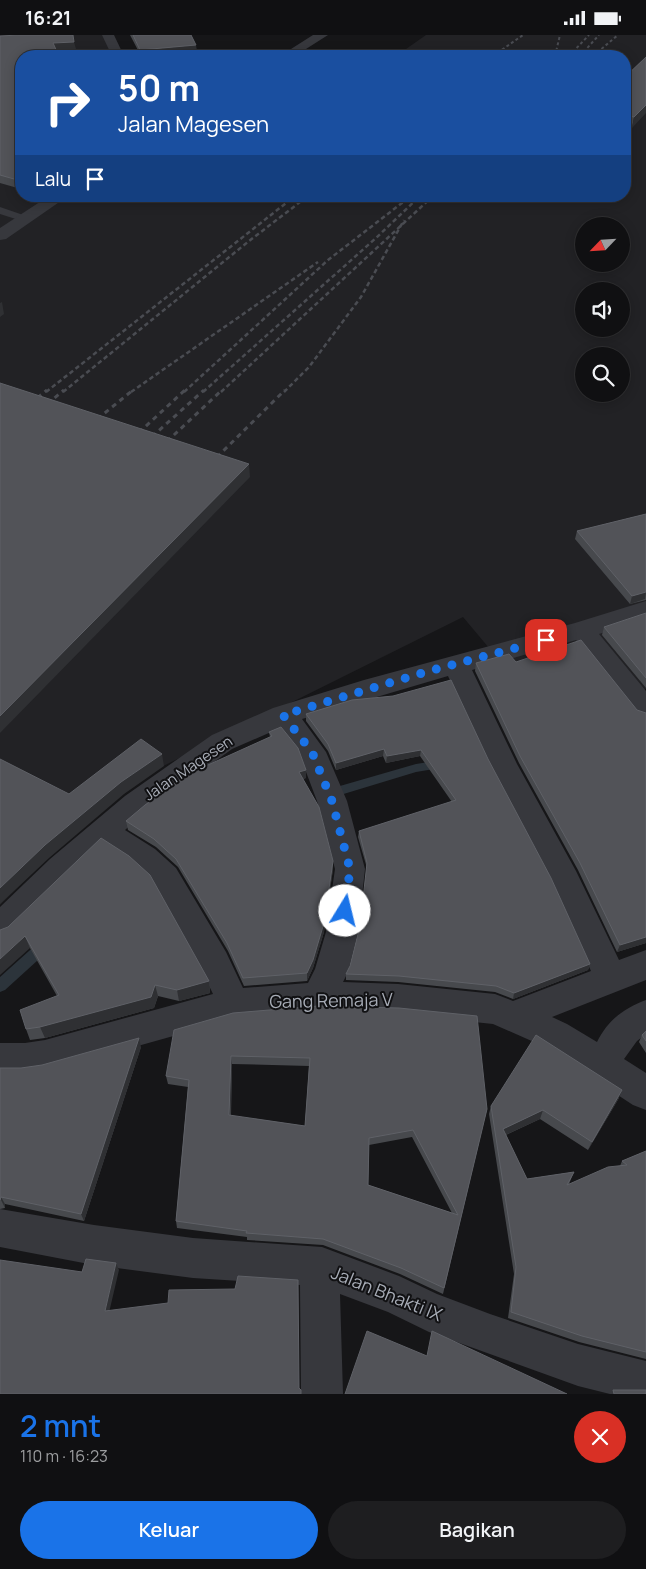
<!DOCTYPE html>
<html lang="id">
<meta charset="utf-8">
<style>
body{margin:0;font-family:Manrope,sans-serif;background:#1e1e20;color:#f1f3f6;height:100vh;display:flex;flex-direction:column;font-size:19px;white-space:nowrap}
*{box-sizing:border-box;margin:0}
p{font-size:16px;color:#9c9d9f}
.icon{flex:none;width:28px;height:28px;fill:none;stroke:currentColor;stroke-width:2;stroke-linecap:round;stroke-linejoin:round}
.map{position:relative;height:1359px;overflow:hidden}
.side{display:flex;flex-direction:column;background:#101012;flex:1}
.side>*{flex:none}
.hud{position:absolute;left:15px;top:15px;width:616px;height:152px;border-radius:20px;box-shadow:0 2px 12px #0003,0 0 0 1px #303032;background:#1a4fa0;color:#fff;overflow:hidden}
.needle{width:32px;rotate:245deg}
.tools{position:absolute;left:575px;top:182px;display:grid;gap:10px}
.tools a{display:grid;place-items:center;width:55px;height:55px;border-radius:50%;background:#101012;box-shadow:0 2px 12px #0003,0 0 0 1px #303032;font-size:25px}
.pin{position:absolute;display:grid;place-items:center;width:42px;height:42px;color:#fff;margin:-21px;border-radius:10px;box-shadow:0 2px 8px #0006}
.me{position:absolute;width:55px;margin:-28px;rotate:9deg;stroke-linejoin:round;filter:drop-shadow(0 0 4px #0008)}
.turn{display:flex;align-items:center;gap:18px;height:105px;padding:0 20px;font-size:22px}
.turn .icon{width:65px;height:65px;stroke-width:2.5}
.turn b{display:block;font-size:35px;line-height:42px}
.then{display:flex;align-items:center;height:48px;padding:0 20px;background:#0003;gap:10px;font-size:19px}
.round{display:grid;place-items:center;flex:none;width:52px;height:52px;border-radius:26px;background:#1e1e20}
.overview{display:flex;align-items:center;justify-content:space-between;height:85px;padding:0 20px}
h1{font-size:30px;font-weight:600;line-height:38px;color:#1a73e8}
.button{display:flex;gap:10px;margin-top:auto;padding:10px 20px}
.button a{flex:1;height:58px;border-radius:30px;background:#1a73e8;color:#fff;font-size:20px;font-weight:600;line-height:58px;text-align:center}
.button a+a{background:#1e1e20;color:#f1f3f6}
.status{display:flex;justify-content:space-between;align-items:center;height:35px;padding:0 25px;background:#101012;direction:ltr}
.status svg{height:14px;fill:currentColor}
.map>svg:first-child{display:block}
.built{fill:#222225;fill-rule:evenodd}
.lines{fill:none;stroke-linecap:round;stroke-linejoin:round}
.stream{fill:#2c343b;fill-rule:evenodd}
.service{fill:#37383d;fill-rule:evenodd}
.minor{fill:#37383d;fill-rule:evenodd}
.tertiary{fill:#37383d;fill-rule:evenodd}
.rail-far2{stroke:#4a4c52;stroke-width:2;stroke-dasharray:3 2.5;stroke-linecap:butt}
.rail-far1{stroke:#4a4c52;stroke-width:2.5;stroke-dasharray:4.5 3;stroke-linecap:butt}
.rail{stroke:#4a4c52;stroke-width:3;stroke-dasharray:5 4.5;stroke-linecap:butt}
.wall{fill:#47494d;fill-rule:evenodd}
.shaded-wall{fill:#2f3033}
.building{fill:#525358;stroke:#5f6167;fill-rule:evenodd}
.route{stroke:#1a73e8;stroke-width:9;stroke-dasharray:0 16.2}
.labels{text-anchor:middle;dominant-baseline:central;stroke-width:4;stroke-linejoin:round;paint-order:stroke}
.street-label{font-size:15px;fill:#a8adb7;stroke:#111113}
.near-street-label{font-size:18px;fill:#a8adb7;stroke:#111113}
</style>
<div class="status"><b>16:21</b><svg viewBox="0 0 49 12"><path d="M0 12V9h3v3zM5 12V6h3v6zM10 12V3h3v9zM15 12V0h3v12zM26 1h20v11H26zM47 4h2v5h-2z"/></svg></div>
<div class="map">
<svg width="646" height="1359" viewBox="0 0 646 1359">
<rect width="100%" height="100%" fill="#161618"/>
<path class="built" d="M 0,0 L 106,0 L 122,21 L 21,21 L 21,161 L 625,161 L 625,21 L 396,21 L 426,0 L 646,0 L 646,654 L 551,687 L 463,582 L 115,755 L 0,870 ZM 584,191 L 621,191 L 621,229 L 584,229 ZM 584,256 L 621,256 L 621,294 L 584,294 ZM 584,321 L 621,321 L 621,359 L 584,359 Z"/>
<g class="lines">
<path class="stream" d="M 442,725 L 446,726 L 448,729 L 446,732 L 416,737 L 337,761 L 333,759 L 331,756 L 333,753 L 416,729 Z
M 44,905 L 49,907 L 51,911 L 49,915 L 5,955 L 0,957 L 0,942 L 39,907 Z"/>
<path class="service" d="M 0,172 L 29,182 L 30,184 L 25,187 L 0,179 Z"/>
<path class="minor" d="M 102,0 L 114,0 L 124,21 L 112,21 Z
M 646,566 L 646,583 L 599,599 L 646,656 L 646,685 L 636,682 L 576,605 L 472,635 L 517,729 L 576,836 L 619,925 L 646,915 L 646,945 L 552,982 L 567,989 L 597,1007 C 608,985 623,974 646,965 L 646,999 L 637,1006 L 624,1024 L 646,1038 L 646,1075 L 633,1070 L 543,1011 L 493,989 L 398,979 L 318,977 L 234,984 L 45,1037 L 25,1040 L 0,1040 L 0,1008 L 25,1008 L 45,1005 L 213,959 L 202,936 L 154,851 L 133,832 L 104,813 L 72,842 L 11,903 L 0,907 L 0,872 L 50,824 L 125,761 L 212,700 L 273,673 L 364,645 L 575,588 ZM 448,641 L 489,730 L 551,849 L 591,936 L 513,966 L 495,959 L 398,949 L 343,947 L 348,937 L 358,897 L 365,834 L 347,766 L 326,717 L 302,684 ZM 278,694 L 300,721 L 317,766 L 335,834 L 326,897 L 315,934 L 308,948 L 243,953 L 226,917 L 176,833 L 155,814 L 125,795 L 145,777 L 232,714 Z
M 0,1174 L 94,1190 L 193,1203 L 322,1212 L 399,1241 L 437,1259 L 490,1279 L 578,1309 L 646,1326 L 646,1359 L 610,1359 L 578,1351 L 429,1297 L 388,1277 L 340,1259 L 343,1359 L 301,1359 L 300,1250 L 193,1243 L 94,1230 L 0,1212 Z"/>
<path class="tertiary" d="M 313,0 L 328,0 L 295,21 L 280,21 Z
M 49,161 L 68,161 L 6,204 L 0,205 L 0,193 Z"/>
<path class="rail-far2" d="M 493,21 L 523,0
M 555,21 L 560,0
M 569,21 L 589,0
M 580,21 L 599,0
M 593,21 L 618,0"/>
<path class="rail-far1" d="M 46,357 L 295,161
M 63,357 L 249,206 L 308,161
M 131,357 L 318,227
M 184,357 L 328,225 L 411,161
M 203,357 L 376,203 L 420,161
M 221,357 L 433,161
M 284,357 L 309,332 L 361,262 L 404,185"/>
<path class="rail" d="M 30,369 L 47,355
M 40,375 L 64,355
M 90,390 L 133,355
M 132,404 L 185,355
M 145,408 L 204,355
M 160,413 L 222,355
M 210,429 L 285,355"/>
</g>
<path class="wall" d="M 130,0 L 191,0 L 197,16 L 141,21 Z
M 0,1 L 76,14 L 56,16 L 21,21 L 21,154 L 0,148 Z
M 646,22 L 632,93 L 625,91 L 625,42 Z
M 646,479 L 646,565 L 630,569 L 575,504 L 577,496 Z
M 646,578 L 646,653 L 602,600 L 604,592 Z
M 516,627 L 637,675 L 646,678 L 646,908 L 617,917 L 578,835 L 519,728 L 475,636 L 476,628 Z
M 306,679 L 488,724 L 590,929 L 588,935 L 513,964 L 495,957 L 398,947 L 346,945 L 346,939 L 350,931 L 360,891 L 367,833 L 358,802 L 359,796 L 452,767 L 420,721 L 386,728 L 383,721 L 336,735 L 328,716 L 306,686 Z
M 269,697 L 306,743 L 303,744 L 333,834 L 324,897 L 313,933 L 307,946 L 244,951 L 228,916 L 178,832 L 156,812 L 128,795 L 126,786 L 270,702 Z
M 0,895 L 209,946 L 210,958 L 179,966 L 158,961 L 154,973 L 45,1003 L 30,1005 L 26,994 L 57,961 L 30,913 Z
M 233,978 L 487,1074 L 443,1259 L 400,1239 L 323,1210 L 247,1205 L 247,1202 L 177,1193 L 176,1186 L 188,1052 L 168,1049 L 166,1041 ZM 232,1029 L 309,1031 L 305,1091 L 231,1081 ZM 412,1102 L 452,1178 L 368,1150 L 369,1110 Z
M 646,996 L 646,1018 L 639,1007 L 642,1000 Z
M 141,1012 L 84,1186 L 5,1169 L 5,1173 L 0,1174 L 0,1033 L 21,1033 L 42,1030 Z
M 619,1063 L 588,1115 L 540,1084 L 506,1100 L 527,1144 L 574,1137 L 569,1149 L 620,1131 L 622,1126 L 646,1116 L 646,1324 L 579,1307 L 508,1283 L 514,1239 L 489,1079 L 491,1071 Z"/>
<path class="shaded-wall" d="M 74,7 L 76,14 L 54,16 L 53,8 Z
M 196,10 L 197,16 L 141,21 L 140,15 Z
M 646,70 L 646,78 L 632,93 L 634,82 Z
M 2,267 L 4,279 L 0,282 L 0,268 Z
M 249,429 L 250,442 L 0,698 L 0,681 Z
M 646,557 L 645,564 L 630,569 L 632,561 Z
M 384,714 L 383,721 L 336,735 L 336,728 Z
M 421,715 L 420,721 L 386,728 L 387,721 Z
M 162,719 L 164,731 L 124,759 L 49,823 L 0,869 L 0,853 L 45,810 L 121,747 Z
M 306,735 L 306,743 L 299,745 L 299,737 Z
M 333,826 L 333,834 L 324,897 L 313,933 L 307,946 L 307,938 Z
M 25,901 L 30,913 L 0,940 L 0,924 Z
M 646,902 L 646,908 L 617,917 L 620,910 Z
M 590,929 L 588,935 L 513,964 L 514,958 Z
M 209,946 L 210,958 L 179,966 L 177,955 Z
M 155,950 L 158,961 L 154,973 L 45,1003 L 40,992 Z
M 139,1003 L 141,1012 L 84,1186 L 81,1179 Z
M 231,1021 L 232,1029 L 230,1088 L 229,1080 Z
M 622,1055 L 619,1063 L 588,1115 L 592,1107 Z
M 543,1075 L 540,1084 L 501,1102 L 503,1094 Z
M 1,1162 L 5,1169 L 5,1173 L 1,1165 Z
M 116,1228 L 119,1235 L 108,1282 L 105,1276 Z"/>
<path class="building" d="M 19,0 L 73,0 L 74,7 L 53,8 L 59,21 L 21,21 L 21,146 L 0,140 L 0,1 Z
M 133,0 L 191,0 L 196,10 L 140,15 Z
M 646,22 L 646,70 L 634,82 L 625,80 L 625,42 Z
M 0,348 L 249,429 L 0,681 Z
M 646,479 L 646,557 L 632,561 L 577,496 Z
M 646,578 L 646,643 L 604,592 Z
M 581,605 L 637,675 L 646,678 L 646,902 L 620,910 L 580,828 L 520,721 L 476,628 L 509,619 L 516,627 Z
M 451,645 L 488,724 L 551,843 L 590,929 L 514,958 L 496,951 L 399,941 L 346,939 L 350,931 L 360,891 L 367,828 L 359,796 L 456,765 L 421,715 L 387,721 L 384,714 L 336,728 L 328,709 L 306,679 L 352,665 L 393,661 Z
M 281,692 L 298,713 L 306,735 L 299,737 L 319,772 L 333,826 L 324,888 L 313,925 L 307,938 L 243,943 L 227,908 L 176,824 L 154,804 L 126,786 L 145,770 L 188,739 L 272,701 L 269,697 Z
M 141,704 L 162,719 L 121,747 L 45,810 L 0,853 L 0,724 L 69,759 Z
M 101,803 L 129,821 L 150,840 L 209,946 L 177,955 L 155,950 L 151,962 L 40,992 L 26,994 L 20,975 L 59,960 L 25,901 L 0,924 L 0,895 L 8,892 Z
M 318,971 L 399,973 L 477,981 L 487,1074 L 444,1253 L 401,1233 L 323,1204 L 246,1198 L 247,1196 L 176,1186 L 189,1045 L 166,1041 L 174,995 L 233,978 ZM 231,1021 L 310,1023 L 305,1091 L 229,1080 ZM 413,1095 L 458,1180 L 368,1150 L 369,1103 Z
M 646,996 L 646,1006 L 642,1000 Z
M 536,1000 L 622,1055 L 592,1107 L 543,1075 L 503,1094 L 527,1144 L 574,1137 L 567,1150 L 608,1132 L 627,1130 L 622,1126 L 646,1116 L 646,1317 L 582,1301 L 511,1277 L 516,1232 L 491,1071 Z
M 139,1003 L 81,1179 L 1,1162 L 0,1165 L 0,1033 L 21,1033 L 42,1030 Z
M 86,1224 L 116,1228 L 105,1276 L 168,1268 L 169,1255 L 235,1254 L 238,1241 L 298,1245 L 299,1353 L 301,1355 L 301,1359 L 0,1359 L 0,1225 L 82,1237 Z
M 367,1296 L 427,1321 L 432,1296 L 567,1359 L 345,1359 Z
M 613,1355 L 646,1355 L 646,1359 L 614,1359 Z"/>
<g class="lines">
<path class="route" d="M 345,876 L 350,834 L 332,766 L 312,717 L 283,680 L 429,636 L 546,605"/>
</g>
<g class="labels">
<g class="street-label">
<text transform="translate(188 733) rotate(-34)">Jalan Magesen</text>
</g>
<g class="near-street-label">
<text transform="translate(331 965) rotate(-1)">Gang Remaja V</text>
<text transform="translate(387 1258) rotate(22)">Jalan Bhakti IX</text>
</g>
</g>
</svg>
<div class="tools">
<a><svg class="needle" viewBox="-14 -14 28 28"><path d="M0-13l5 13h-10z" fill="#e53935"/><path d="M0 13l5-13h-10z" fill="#9c9d9f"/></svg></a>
<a><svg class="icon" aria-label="sound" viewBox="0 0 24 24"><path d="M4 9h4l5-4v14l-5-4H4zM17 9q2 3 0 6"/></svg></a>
<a><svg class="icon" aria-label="search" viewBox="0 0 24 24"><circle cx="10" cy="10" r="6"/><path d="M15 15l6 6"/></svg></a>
</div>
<div class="pin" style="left:546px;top:605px;background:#d93025"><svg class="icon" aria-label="arrive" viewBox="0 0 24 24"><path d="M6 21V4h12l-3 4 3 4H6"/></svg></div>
<svg class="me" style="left:345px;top:876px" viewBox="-20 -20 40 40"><circle r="19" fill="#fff"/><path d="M0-13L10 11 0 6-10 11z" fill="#1a73e8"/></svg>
<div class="hud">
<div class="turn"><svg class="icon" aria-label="right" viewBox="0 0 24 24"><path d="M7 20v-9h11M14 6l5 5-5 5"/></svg><div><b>50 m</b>Jalan Magesen</div></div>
<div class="then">Lalu<svg class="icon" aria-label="arrive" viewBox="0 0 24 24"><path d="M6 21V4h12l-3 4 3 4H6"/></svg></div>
</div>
</div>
<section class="side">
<div class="overview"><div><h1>2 mnt</h1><p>110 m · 16:23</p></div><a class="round" style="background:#d93025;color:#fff"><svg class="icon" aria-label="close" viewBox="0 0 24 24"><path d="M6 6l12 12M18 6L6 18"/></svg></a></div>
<div class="button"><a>Keluar</a><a>Bagikan</a></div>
</section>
